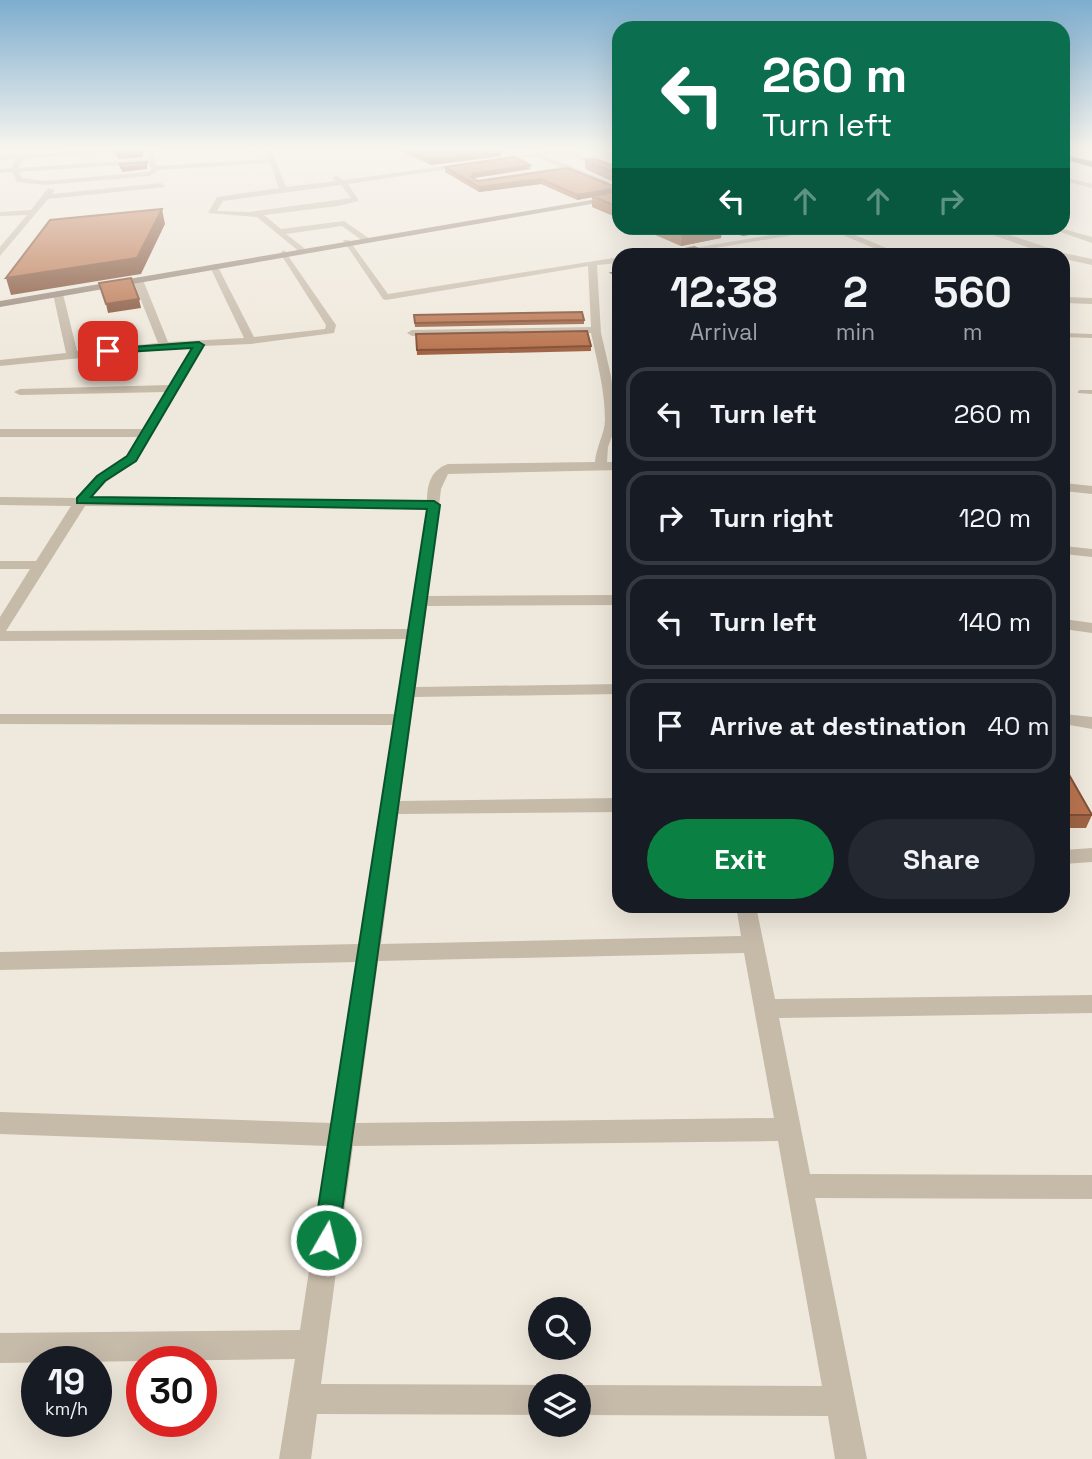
<!DOCTYPE html>
<style>
body{margin:0;font-family:"Space Grotesk",sans-serif;background:#242831;color:#f1f3f6;height:100vh;display:flex;flex-direction:column;font-size:26px;white-space:nowrap}
*{box-sizing:border-box;margin:0}
p{font-size:23px;color:#9ea1a6}
.icon{flex:none;width:38px;height:38px;fill:none;stroke:currentColor;stroke-width:2;stroke-linecap:round;stroke-linejoin:round}
.map{position:relative;flex:1;overflow:hidden}
.sheet{position:absolute;left:612px;top:248px;width:458px;height:665px;display:flex;flex-direction:column;background:#171b24;border-radius:21px;box-shadow:0 7px 28px #0002}
.sheet>*{flex:none}
.banner{position:absolute;left:612px;top:21px;width:458px;height:214px;border-radius:21px;box-shadow:0 7px 28px #0002;background:#0b6e4f;color:#fff;overflow:hidden}
.buttons{position:absolute;left:528px;top:1297px;display:grid;gap:14px}
.buttons a{display:grid;place-items:center;width:63px;height:63px;border-radius:50%;background:#171b24;box-shadow:0 7px 28px #0002;font-size:35px}
.speed{position:absolute;left:21px;top:1346px;display:flex;gap:14px;font-size:35px;font-weight:700;text-align:center}
.speed>*{display:grid;place-content:center;width:91px;height:91px;border-radius:50%;background:#171b24;box-shadow:0 7px 28px #0002;line-height:1}
.speed small{font-size:18px;font-weight:400}
.speed .limit{border:10px solid #d22;background:#fff;color:#111}
.pin{position:absolute;display:grid;place-items:center;width:60px;height:60px;color:#fff;margin:-30px;border-radius:14px;box-shadow:0 4px 10px #0006}
.me{position:absolute;width:77px;margin:-38px;rotate:8deg;stroke-linejoin:round;filter:drop-shadow(0 0 5px #0008)}
.turn{display:flex;align-items:center;gap:24px;height:147px;padding:0 35px;font-size:32px}
.turn .icon{width:91px;height:91px;stroke-width:2.5}
.turn b{display:block;font-size:49px;line-height:60px}
.lanes{display:flex;align-items:center;height:66px;padding:0 35px;background:#0003;justify-content:center;gap:35px;direction:ltr}
.lanes .off{opacity:.35}
.eta{display:flex;justify-content:space-evenly;align-items:center;height:119px;text-align:center}
.eta b{font-size:42px;font-weight:600;line-height:49px}
.primary-button{display:flex;gap:14px;margin-top:auto;padding:14px 35px}
.primary-button a{flex:1;height:80px;border-radius:42px;background:#0b8043;color:#fff;font-size:28px;font-weight:600;line-height:80px;text-align:center}
.primary-button a+a{background:#242831;color:#f1f3f6}
ul{padding:0;list-style:none}
li{display:flex;align-items:center;gap:21px;height:94px;margin:0 14px 10px;padding:0 21px;border:4px solid #363941;border-radius:21px}
li div{flex:1}
li b{display:block;font-size:26px}
li em{font-style:normal}
.map>svg:first-child{display:block}
.lines{fill:none;stroke-linecap:round;stroke-linejoin:round}
.lane{fill:#c6baa9;fill-rule:evenodd}
.street{fill:#c6baa9;fill-rule:evenodd}
.secondary{fill:#9a897b;fill-rule:evenodd}
.highway{fill:#544840;fill-rule:evenodd}
.wall{fill:#a06444}
.shaded-wall{fill:#825137}
.building{fill:#ba744f;stroke:#825137;stroke-width:2}
.route{fill:#0b8043;stroke:#07532c;stroke-width:2}
</style>
<div class="map">
<svg width="1092" height="1459" viewBox="0 0 1092 1459">
<rect width="100%" height="100%" fill="#efe8dc"/>
<g class="lines">
<path class="lane" d="M 1064,333 L 1092,334 L 1092,338 L 1064,337 Z
M 1080,390 L 1092,390 L 1092,394 L 1078,393 L 1078,391 Z"/>
<path class="street" d="M 110,149 L 141,149 L 23,159 L 19,168 L 149,159 L 147,149 L 153,149 L 157,166 L 268,159 L 265,149 L 271,149 L 286,187 L 336,181 L 332,178 L 336,176 L 344,180 L 571,149 L 569,151 L 620,170 L 620,175 L 561,152 L 543,155 L 620,186 L 620,191 L 568,170 L 478,183 L 474,181 L 560,167 L 534,156 L 348,184 L 359,201 L 338,206 L 264,215 L 281,229 L 344,221 L 370,239 L 363,241 L 342,226 L 286,234 L 304,248 L 301,253 L 257,217 L 208,213 L 217,197 L 279,188 L 270,163 L 158,170 L 150,176 L 46,185 L 17,182 L 12,172 L 0,173 L 0,169 L 11,168 L 16,159 L 0,160 L 0,156 ZM 150,163 L 151,170 L 148,172 L 46,181 L 22,178 L 19,172 ZM 341,185 L 351,198 L 249,212 L 217,211 L 223,201 Z
M 1064,177 L 1092,184 L 1092,188 L 1064,181 Z
M 162,183 L 165,187 L 48,199 L 0,256 L 0,247 L 27,215 L 0,216 L 0,212 L 31,210 L 48,188 L 55,190 L 52,194 Z
M 813,228 L 838,228 L 906,256 L 893,256 L 828,229 L 668,256 L 645,256 Z
M 955,228 L 989,228 L 1064,253 L 1092,259 L 1092,265 L 1064,259 L 1064,256 L 1053,256 L 984,232 L 969,233 Z
M 1049,228 L 1060,228 L 1092,237 L 1092,243 Z
M 343,240 L 349,240 L 388,294 L 620,257 L 620,263 L 597,265 L 601,333 L 611,376 L 617,423 L 608,447 L 607,462 L 620,462 L 620,470 L 448,474 L 441,489 L 428,596 L 620,595 L 620,605 L 427,606 L 416,687 L 620,684 L 620,694 L 414,697 L 400,801 L 620,798 L 620,812 L 398,814 L 381,944 L 741,936 L 736,906 L 756,906 L 775,999 L 1092,995 L 1092,1013 L 779,1018 L 810,1174 L 1092,1175 L 1092,1199 L 815,1198 L 867,1459 L 835,1459 L 828,1416 L 579,1415 L 579,1386 L 577,1386 L 579,1385 L 822,1386 L 778,1141 L 353,1146 L 321,1384 L 541,1385 L 543,1386 L 541,1386 L 541,1415 L 317,1414 L 311,1459 L 279,1459 L 295,1359 L 0,1363 L 0,1333 L 300,1330 L 328,1146 L 0,1134 L 0,1112 L 332,1123 L 357,962 L 0,970 L 0,952 L 359,944 L 393,725 L 0,724 L 0,714 L 395,714 L 407,639 L 0,641 L 0,617 L 30,569 L 0,569 L 0,561 L 36,561 L 71,506 L 0,505 L 0,497 L 77,498 L 96,476 L 127,456 L 139,437 L 0,437 L 0,429 L 143,429 L 166,392 L 20,395 L 14,392 L 20,389 L 170,385 L 193,347 L 0,366 L 0,360 L 66,353 L 53,294 L 58,291 L 63,294 L 77,351 L 158,343 L 133,280 L 138,277 L 143,280 L 168,342 L 244,338 L 210,267 L 214,264 L 218,267 L 254,337 L 325,329 L 326,325 L 280,253 L 284,250 L 336,325 L 334,333 L 251,344 L 203,346 L 136,461 L 106,482 L 91,498 L 427,501 C 427,484 431,470 448,464 L 595,462 C 596,447 605,433 605,420 C 605,391 597,361 591,333 L 412,336 L 407,333 L 412,330 L 591,327 L 588,266 L 386,300 L 383,299 ZM 85,506 L 427,509 L 408,629 L 6,631 ZM 744,953 L 774,1118 L 356,1123 L 378,961 Z
M 1064,297 L 1092,298 L 1092,304 L 1064,303 Z
M 1064,483 L 1092,486 L 1092,494 L 1064,491 Z
M 1064,546 L 1092,549 L 1092,557 L 1064,554 Z
M 1064,619 L 1092,623 L 1092,633 L 1064,629 Z
M 1064,714 L 1092,717 L 1092,729 L 1064,724 Z
M 1092,848 L 1092,862 L 1064,864 L 1064,850 Z"/>
<path class="secondary" d="M 620,195 L 620,199 L 0,307 L 0,301 Z"/>
<path class="highway" d="M 1064,155 L 1092,161 L 1092,167 L 1064,159 Z"/>
</g>
<path class="wall" d="M 396,149 L 496,149 L 501,156 L 431,165 Z
M 585,160 L 620,168 L 620,185 L 585,169 Z
M 530,165 L 530,169 L 474,178 L 478,181 L 568,168 L 617,192 L 620,191 L 620,219 L 592,207 L 592,197 L 577,200 L 541,184 L 479,192 L 445,172 L 445,167 Z
M 639,228 L 791,228 L 791,229 L 742,236 L 722,228 L 721,238 L 681,246 Z
M 620,262 L 620,294 L 612,290 L 614,263 Z
M 414,315 L 584,320 L 584,324 L 415,327 Z
M 416,334 L 591,346 L 591,351 L 417,355 Z
M 1064,766 L 1092,815 L 1086,828 L 1064,828 Z"/>
<path class="shaded-wall" d="M 501,151 L 501,156 L 431,165 L 431,160 Z
M 142,153 L 143,157 L 118,159 L 117,155 Z
M 147,162 L 147,169 L 122,172 L 121,168 Z
M 530,165 L 530,169 L 474,178 L 471,177 L 473,174 Z
M 541,179 L 541,184 L 479,192 L 479,187 Z
M 618,188 L 617,193 L 577,200 L 577,195 Z
M 162,209 L 165,224 L 141,274 L 11,295 L 6,278 Z
M 722,228 L 721,238 L 681,246 L 682,235 Z
M 743,228 L 791,228 L 791,229 L 742,236 Z
M 139,299 L 141,308 L 108,313 L 106,304 Z"/>
<path class="building" d="M 133,149 L 140,149 L 142,153 L 117,155 L 115,150 Z
M 406,149 L 496,149 L 501,151 L 431,160 Z
M 514,157 L 530,165 L 473,174 L 471,177 L 478,181 L 568,168 L 618,188 L 577,195 L 541,179 L 479,187 L 445,167 Z
M 595,159 L 620,168 L 620,175 L 585,160 Z
M 147,162 L 146,166 L 121,168 L 120,164 Z
M 620,191 L 620,208 L 592,196 Z
M 162,209 L 137,258 L 6,278 L 50,220 Z
M 663,228 L 722,228 L 682,235 Z
M 694,247 L 716,256 L 650,256 Z
M 620,272 L 620,277 L 612,273 Z
M 131,278 L 139,299 L 106,304 L 99,283 Z
M 582,312 L 584,320 L 415,323 L 414,315 Z
M 587,331 L 591,346 L 477,349 L 417,350 L 416,334 Z
M 1064,766 L 1092,815 L 1064,815 Z"/>
<linearGradient id="sky" x2="0" y2="1"><stop stop-color="#7dadcf"/><stop offset="0.42" stop-color="#f8f5ef"/><stop offset="1" stop-color="#f8f5ef" stop-opacity="0"/></linearGradient>
<rect width="1092" height="353" fill="url(#sky)"/>
<path class="route" d="M 199,342 L 204,345 L 136,461 L 105,481 L 91,497 L 434,501 L 440,505 L 338,1240 L 334,1248 L 326,1252 L 317,1248 L 313,1240 L 427,509 L 77,503 L 77,498 L 97,476 L 127,456 L 192,348 L 108,353 L 104,351 L 105,349 Z"/>
</svg>
<div class="buttons">
<a><svg class="icon" aria-label="search" viewBox="0 0 24 24"><circle cx="10" cy="10" r="6"/><path d="M15 15l6 6"/></svg></a>
<a><svg class="icon" aria-label="layers" viewBox="0 0 24 24"><path d="M12 4l9 5-9 5-9-5zM3 14l9 5 9-5"/></svg></a>
</div>
<div class="speed"><div>19<small>km/h</small></div><div class="limit">30</div></div>
<div class="pin" style="left:108px;top:351px;background:#d93025"><svg class="icon" aria-label="arrive" viewBox="0 0 24 24"><path d="M6 21V4h12l-3 4 3 4H6"/></svg></div>
<svg class="me" style="left:326px;top:1240px" viewBox="-20 -20 40 40"><circle r="17" fill="#0b8043" stroke="#fff" stroke-width="3"/><path d="M0-11L8 9 0 5-8 9z" fill="#fff"/></svg>
<div class="banner">
<div class="turn"><svg class="icon" aria-label="left" viewBox="0 0 24 24"><path d="M17 20v-9H6M10 6l-5 5 5 5"/></svg><div><b>260 m</b>Turn left</div></div>
<div class="lanes"><svg class="icon" aria-label="left" viewBox="0 0 24 24"><path d="M17 20v-9H6M10 6l-5 5 5 5"/></svg><svg class="icon off" aria-label="ahead" viewBox="0 0 24 24"><path d="M12 20V5M6 11l6-6 6 6"/></svg><svg class="icon off" aria-label="ahead" viewBox="0 0 24 24"><path d="M12 20V5M6 11l6-6 6 6"/></svg><svg class="icon off" aria-label="right" viewBox="0 0 24 24"><path d="M7 20v-9h11M14 6l5 5-5 5"/></svg></div>
</div>
<section class="sheet">
<div class="eta">
<div><b>12:38</b><p>Arrival</p></div>
<div><b>2</b><p>min</p></div>
<div><b>560</b><p>m</p></div>
</div>
<ul>
<li><svg class="icon" aria-label="left" viewBox="0 0 24 24"><path d="M17 20v-9H6M10 6l-5 5 5 5"/></svg><div><b>Turn left</b></div><em>260 m</em></li>
<li><svg class="icon" aria-label="right" viewBox="0 0 24 24"><path d="M7 20v-9h11M14 6l5 5-5 5"/></svg><div><b>Turn right</b></div><em>120 m</em></li>
<li><svg class="icon" aria-label="left" viewBox="0 0 24 24"><path d="M17 20v-9H6M10 6l-5 5 5 5"/></svg><div><b>Turn left</b></div><em>140 m</em></li>
<li><svg class="icon" aria-label="arrive" viewBox="0 0 24 24"><path d="M6 21V4h12l-3 4 3 4H6"/></svg><div><b>Arrive at destination</b></div><em>40 m</em></li>
</ul>
<div class="primary-button"><a>Exit</a><a>Share</a></div>
</section>
</div>
